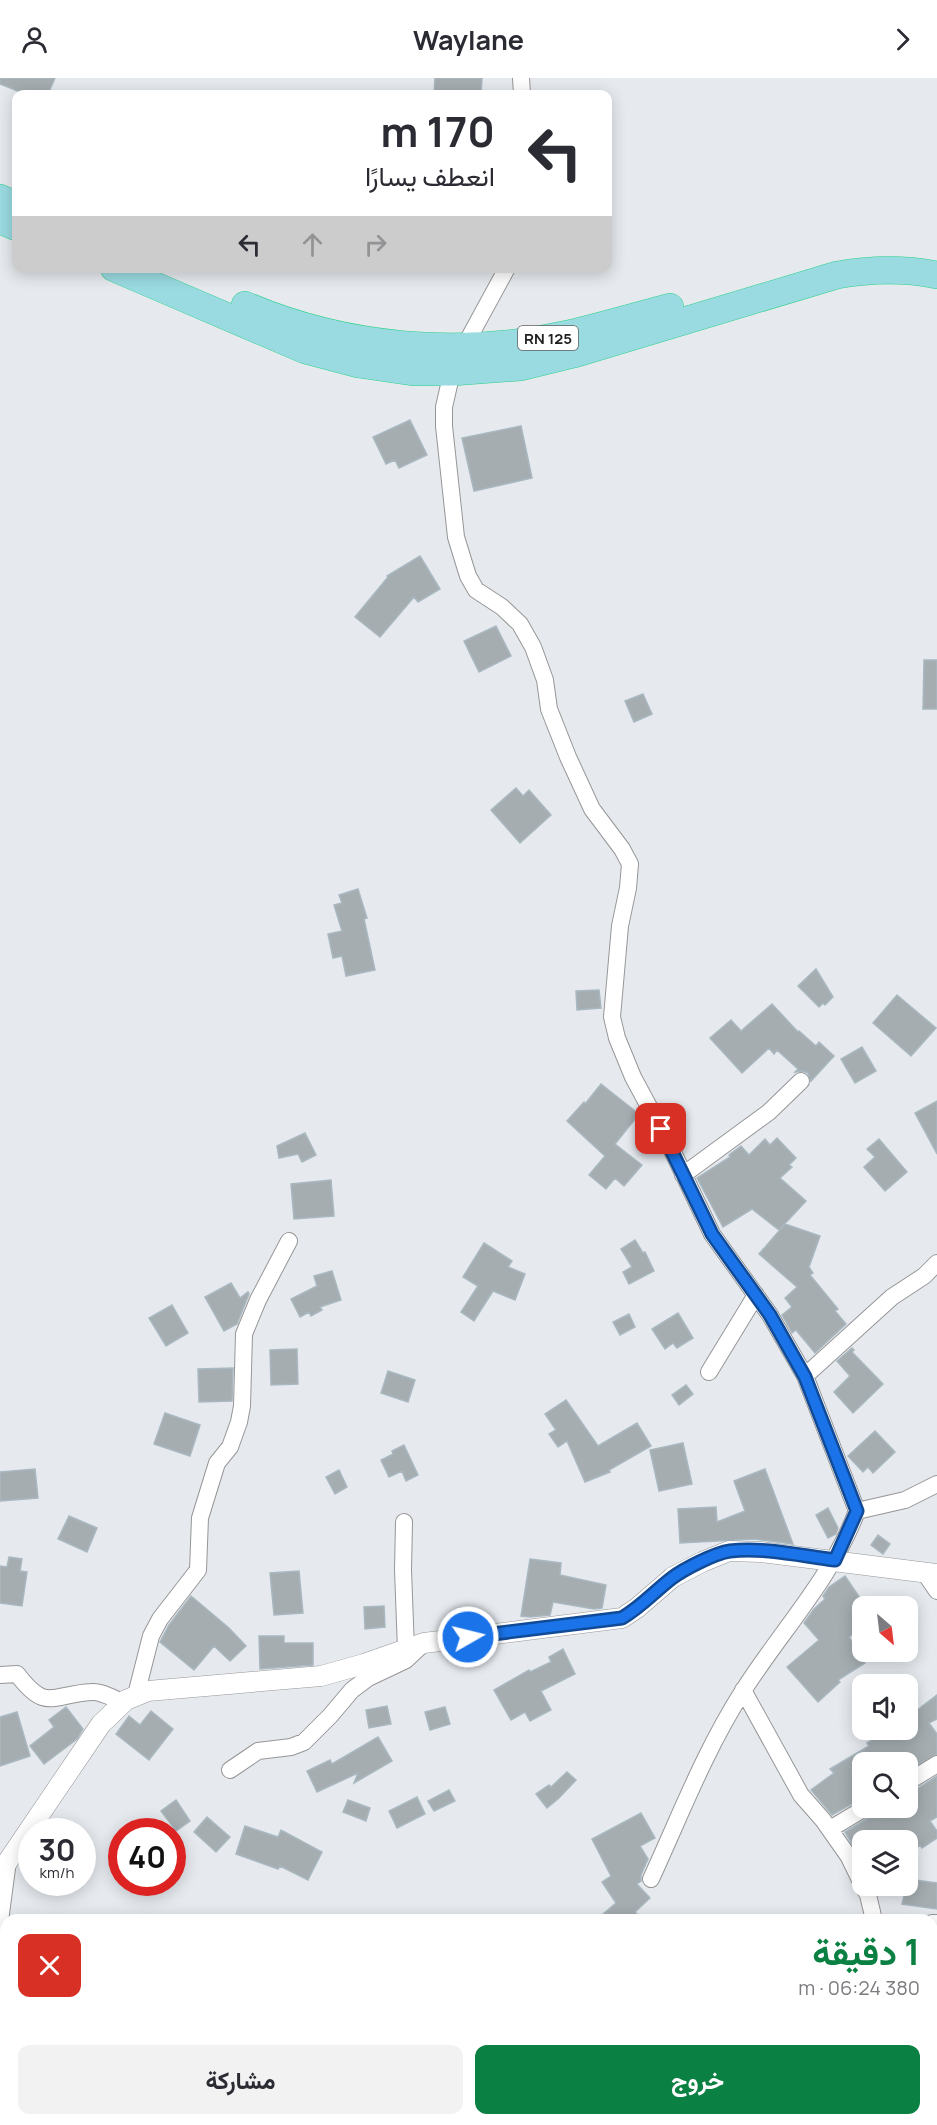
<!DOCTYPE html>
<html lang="ar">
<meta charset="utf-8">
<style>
body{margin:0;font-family:Manrope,Vazirmatn,sans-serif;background:#f2f2f3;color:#2b2b33;direction:rtl;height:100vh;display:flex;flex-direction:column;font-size:22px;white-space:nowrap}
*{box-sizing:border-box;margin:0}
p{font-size:20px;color:#7c7c81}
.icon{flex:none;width:33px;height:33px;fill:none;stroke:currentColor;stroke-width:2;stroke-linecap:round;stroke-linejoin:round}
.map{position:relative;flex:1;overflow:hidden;direction:ltr}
.details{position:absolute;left:0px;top:1836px;width:938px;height:212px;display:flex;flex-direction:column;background:#fff;border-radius:18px 18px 0 0;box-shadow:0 3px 15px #0003;direction:rtl}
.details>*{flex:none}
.banner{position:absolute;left:12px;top:12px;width:600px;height:183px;border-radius:12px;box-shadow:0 3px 15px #0003;direction:rtl;background:#fff;color:#2b2b33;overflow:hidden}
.needle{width:39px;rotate:152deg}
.controls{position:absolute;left:852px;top:1518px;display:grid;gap:12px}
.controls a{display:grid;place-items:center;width:66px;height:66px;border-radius:12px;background:#fff;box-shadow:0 3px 15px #0003;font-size:30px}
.speed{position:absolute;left:18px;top:1740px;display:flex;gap:12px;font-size:30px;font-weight:700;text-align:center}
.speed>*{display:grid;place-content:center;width:78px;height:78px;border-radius:50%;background:#fff;box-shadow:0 3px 15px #0003;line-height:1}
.speed small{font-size:15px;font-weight:400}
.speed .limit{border:9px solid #d22;background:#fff;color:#111}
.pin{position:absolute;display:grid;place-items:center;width:51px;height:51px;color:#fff;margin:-26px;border-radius:12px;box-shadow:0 3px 9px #0006}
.me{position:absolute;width:66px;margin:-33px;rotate:82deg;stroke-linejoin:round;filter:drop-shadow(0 0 4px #0008)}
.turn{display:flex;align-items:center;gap:21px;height:126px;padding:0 18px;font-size:27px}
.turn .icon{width:78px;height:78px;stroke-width:2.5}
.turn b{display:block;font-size:42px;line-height:51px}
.lanes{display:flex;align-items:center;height:57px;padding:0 18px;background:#0003;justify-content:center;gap:30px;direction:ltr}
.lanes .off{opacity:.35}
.round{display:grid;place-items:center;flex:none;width:63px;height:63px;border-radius:12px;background:#f2f2f3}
.head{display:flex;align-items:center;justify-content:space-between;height:102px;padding:0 18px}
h1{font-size:36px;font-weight:700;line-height:45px;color:#0b8043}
.button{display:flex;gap:12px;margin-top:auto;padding:12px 18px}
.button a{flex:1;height:69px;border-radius:12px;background:#0b8043;color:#fff;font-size:24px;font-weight:700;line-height:69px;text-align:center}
.button a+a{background:#f2f2f3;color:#2b2b33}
header{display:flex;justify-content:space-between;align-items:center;height:78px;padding:0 18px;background:#fff;font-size:27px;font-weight:700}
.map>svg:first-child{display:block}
.building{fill:#a5adb1;stroke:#a9b8c0;stroke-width:1.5}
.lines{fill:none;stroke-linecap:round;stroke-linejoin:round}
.minor-casing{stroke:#969696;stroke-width:18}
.tertiary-casing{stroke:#969696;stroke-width:21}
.trunk-casing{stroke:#2dd289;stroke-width:28}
.minor{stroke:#fff;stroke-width:16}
.tertiary{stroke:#fff;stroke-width:20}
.trunk{stroke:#9adae1;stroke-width:27}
.route-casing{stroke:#114b97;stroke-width:15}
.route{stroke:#1a73e8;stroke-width:10}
.labels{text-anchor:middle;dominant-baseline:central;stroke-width:4.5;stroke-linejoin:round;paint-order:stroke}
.shield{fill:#fff;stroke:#626262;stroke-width:1.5}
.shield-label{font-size:15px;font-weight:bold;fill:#1f1f1f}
</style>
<header><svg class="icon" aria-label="forward" viewBox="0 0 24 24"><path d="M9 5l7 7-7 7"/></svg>Waylane<svg class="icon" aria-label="person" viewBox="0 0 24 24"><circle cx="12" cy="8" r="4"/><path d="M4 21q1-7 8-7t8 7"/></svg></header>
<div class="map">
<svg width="937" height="2047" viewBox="0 0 937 2047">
<rect width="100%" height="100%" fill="#e6eaef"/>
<path class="building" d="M 0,0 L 55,0 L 48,16 L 25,16 L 0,6 Z
M 435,0 L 482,0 L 481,16 L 434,16 Z
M 410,342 L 427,377 L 399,390 L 395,382 L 386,386 L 373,359 Z
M 521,348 L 532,400 L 474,413 L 462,360 Z
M 420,478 L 440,511 L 418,524 L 414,519 L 380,559 L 355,539 L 388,499 L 387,498 Z
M 496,548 L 511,578 L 479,594 L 464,563 Z
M 924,582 L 937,582 L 937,631 L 923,631 Z
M 643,616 L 652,636 L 634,644 L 625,623 Z
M 516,710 L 523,718 L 529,712 L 551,737 L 520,765 L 491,732 Z
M 358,811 L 367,840 L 364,841 L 375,892 L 346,898 L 342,878 L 333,880 L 328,856 L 342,853 L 334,827 L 342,825 L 339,817 Z
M 816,891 L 833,919 L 825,927 L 823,925 L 819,929 L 798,908 Z
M 599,912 L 601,930 L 577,932 L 576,913 Z
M 897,917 L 936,950 L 911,978 L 873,945 Z
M 772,926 L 798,954 L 799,953 L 816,968 L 819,964 L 834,978 L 811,1003 L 808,995 L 803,993 L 795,994 L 798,991 L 777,972 L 774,976 L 769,970 L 742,995 L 710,960 L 731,942 L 741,953 Z
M 862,969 L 876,993 L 855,1005 L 841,981 Z
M 601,1006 L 639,1036 L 615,1066 L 642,1087 L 624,1108 L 615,1100 L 606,1111 L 589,1097 L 605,1078 L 567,1043 L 584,1024 L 585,1026 Z
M 937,1023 L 937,1076 L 915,1035 Z
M 305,1055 L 316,1077 L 302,1084 L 298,1076 L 279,1080 L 277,1068 Z
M 777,1060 L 796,1080 L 789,1087 L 792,1089 L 780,1100 L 806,1123 L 779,1152 L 752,1131 L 723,1149 L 697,1100 L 730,1079 L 729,1077 L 741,1068 L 749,1077 L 765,1061 L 770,1067 Z
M 879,1061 L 907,1094 L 885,1113 L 864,1089 L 875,1079 L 867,1071 Z
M 331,1102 L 334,1138 L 294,1141 L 291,1106 Z
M 785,1146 L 820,1158 L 809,1189 L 813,1195 L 810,1197 L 838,1231 L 835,1233 L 846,1246 L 815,1275 L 796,1252 L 792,1255 L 782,1237 L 792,1229 L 785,1220 L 797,1209 L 759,1176 Z
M 635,1162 L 643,1175 L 645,1174 L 654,1193 L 629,1206 L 623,1194 L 632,1189 L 621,1171 Z
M 484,1165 L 512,1183 L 508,1189 L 525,1196 L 515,1222 L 493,1213 L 474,1243 L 461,1234 L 478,1208 L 463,1199 Z
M 332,1193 L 341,1222 L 320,1229 L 322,1232 L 311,1238 L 309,1234 L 300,1239 L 291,1221 L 317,1208 L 314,1198 Z
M 231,1205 L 240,1220 L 248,1214 L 249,1216 L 237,1246 L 224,1253 L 205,1219 Z
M 172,1227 L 188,1255 L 166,1268 L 149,1240 Z
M 678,1235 L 693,1260 L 677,1270 L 673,1265 L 665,1271 L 652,1251 Z
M 629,1236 L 635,1249 L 620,1257 L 613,1244 Z
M 852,1270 L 854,1272 L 852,1274 L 883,1306 L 853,1335 L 834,1314 L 850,1298 L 837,1283 Z
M 297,1271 L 298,1306 L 271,1307 L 270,1272 Z
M 233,1290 L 232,1323 L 199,1324 L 198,1291 Z
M 388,1293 L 415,1302 L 408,1324 L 381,1315 Z
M 686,1307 L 693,1316 L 679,1327 L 672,1317 Z
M 566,1322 L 598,1368 L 637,1345 L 651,1368 L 609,1392 L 610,1394 L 585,1404 L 567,1363 L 558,1369 L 549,1356 L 556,1352 L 545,1336 Z
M 165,1335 L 200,1347 L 190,1378 L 154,1366 Z
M 875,1353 L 895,1374 L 873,1395 L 868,1389 L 863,1394 L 848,1378 Z
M 683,1365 L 692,1406 L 659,1413 L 650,1372 Z
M 404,1367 L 418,1397 L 406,1403 L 402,1393 L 389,1399 L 381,1382 L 393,1376 L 392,1373 Z
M 35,1391 L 38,1420 L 0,1423 L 0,1394 Z
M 765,1391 L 793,1466 L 755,1461 L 680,1465 L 678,1431 L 716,1429 L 717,1444 L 745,1433 L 734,1403 Z
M 339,1392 L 347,1409 L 335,1416 L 326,1399 Z
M 828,1430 L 838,1450 L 836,1456 L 828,1460 L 816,1437 Z
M 69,1438 L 97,1450 L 87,1474 L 58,1461 Z
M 878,1457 L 890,1466 L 883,1476 L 871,1467 Z
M 9,1479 L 22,1481 L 20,1493 L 27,1494 L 22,1528 L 0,1525 L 0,1488 L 7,1489 Z
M 530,1481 L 561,1485 L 560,1497 L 606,1507 L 602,1530 L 594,1531 L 553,1524 L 550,1537 L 530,1539 L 521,1538 Z
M 299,1493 L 303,1535 L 274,1537 L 270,1495 Z
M 845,1498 L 862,1523 L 862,1550 L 849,1559 L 865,1585 L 838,1602 L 840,1604 L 818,1624 L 787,1589 L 819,1562 L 804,1545 L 814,1531 L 825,1521 L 823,1518 L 829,1509 Z
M 191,1518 L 229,1550 L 246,1568 L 230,1583 L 214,1568 L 194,1592 L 160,1564 L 169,1547 Z
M 384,1528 L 385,1549 L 365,1551 L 364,1529 Z
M 259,1558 L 284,1558 L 284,1565 L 313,1565 L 313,1587 L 260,1591 Z
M 563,1571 L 575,1596 L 541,1613 L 551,1632 L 530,1643 L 525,1634 L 511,1642 L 494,1612 L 529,1592 L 530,1594 L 551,1584 L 549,1579 Z
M 937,1617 L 937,1641 L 929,1645 L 937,1656 L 937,1676 L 908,1692 L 908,1684 L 862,1684 L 862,1720 L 832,1737 L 811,1712 L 834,1695 L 830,1691 L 869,1668 L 867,1665 L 887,1652 L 908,1652 L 908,1639 Z
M 387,1628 L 391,1646 L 369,1650 L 366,1632 Z
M 66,1629 L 83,1651 L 77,1661 L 44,1686 L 30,1668 L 54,1649 L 49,1642 Z
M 445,1629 L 450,1646 L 430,1652 L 425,1634 Z
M 151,1633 L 173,1651 L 149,1682 L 116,1656 L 129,1638 L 140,1647 Z
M 17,1634 L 30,1678 L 0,1688 L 0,1639 Z
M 378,1659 L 392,1683 L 354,1705 L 358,1695 L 317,1714 L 307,1693 L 330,1682 L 332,1686 Z
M 567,1694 L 576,1702 L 559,1720 L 547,1730 L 536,1716 L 549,1707 L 551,1709 Z
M 937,1698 L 937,1739 L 930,1743 L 937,1753 L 937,1760 L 922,1770 L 920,1767 L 908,1774 L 908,1762 L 862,1762 L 862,1783 L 845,1754 L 870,1739 L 875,1730 L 908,1730 L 908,1714 L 914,1713 Z
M 449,1712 L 455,1723 L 434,1733 L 428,1723 Z
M 417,1719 L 425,1736 L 397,1750 L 389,1733 Z
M 176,1722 L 190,1743 L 176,1753 L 161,1733 Z
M 348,1722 L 370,1730 L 366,1743 L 343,1734 Z
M 641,1735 L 655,1760 L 640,1768 L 648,1781 L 641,1797 L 641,1803 L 637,1806 L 650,1820 L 635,1834 L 643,1842 L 596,1842 L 616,1825 L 602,1804 L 611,1798 L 592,1761 Z
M 207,1739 L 230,1759 L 216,1774 L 194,1754 Z
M 245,1748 L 278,1759 L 281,1752 L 322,1774 L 308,1802 L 280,1788 L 278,1791 L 236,1776 Z
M 908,1801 L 937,1805 L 937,1831 L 902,1826 Z"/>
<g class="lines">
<g class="minor-casing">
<path id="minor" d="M 521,0 L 522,16
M 464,269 L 507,190
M 452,294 L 444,329 L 444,348 L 456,459 L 468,498 L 476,512 L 502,529 L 520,546 L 533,569 L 545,602 L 549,631 L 568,679 L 592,731 L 622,771 L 630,786 L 628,810 L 620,848 L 612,939 L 617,960 L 633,999 L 670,1068 L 712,1156 L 770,1237 L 805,1298 L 857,1433 C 832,1500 781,1553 743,1613 C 705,1672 680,1738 651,1801
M 683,1097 L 769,1034 L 801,1003
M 709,1294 L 756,1217
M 805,1298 L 892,1219 L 924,1198 L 937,1185
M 857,1433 L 905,1422 L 937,1406
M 404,1444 L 403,1492 L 406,1572
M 924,1494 L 937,1513
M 0,1597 L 17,1596 C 47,1635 51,1616 92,1614 C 101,1613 114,1621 123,1624
M 743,1612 L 801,1717 L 823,1742 L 849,1779 L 862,1806
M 136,1617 L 151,1558 L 160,1541 L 198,1492 L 200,1440 L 217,1385 L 230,1369 L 239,1344 L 242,1328 L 244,1256 L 258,1222 L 289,1163
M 230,1692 L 258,1673 L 291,1669 L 304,1664 L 330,1638 L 352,1612 L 368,1600 L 406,1582 L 422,1567
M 908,1704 L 937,1686
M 830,1751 L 865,1730
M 863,1808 L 868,1817 L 874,1842
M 932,1845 L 937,1845
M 6,1865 L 0,1843 L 8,1783
M 0,2012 L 6,1998
M 856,2047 L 856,2042"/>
</g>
<g class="tertiary-casing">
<path id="tertiary" d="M 0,1795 L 101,1646 L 126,1622 L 148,1613 L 321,1598 L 364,1586 L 424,1565 L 622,1540 L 637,1530 L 673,1499 L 702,1484 L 729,1473 L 761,1474 L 937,1496"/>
</g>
<g class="trunk-casing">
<path id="trunk" d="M 0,120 L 16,127
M 0,142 L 16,149
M 114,190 L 305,272 L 358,286 L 413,294 L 452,294 L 521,289 L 574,276 L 837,197 C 871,191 903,190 937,197
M 245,227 C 345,270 461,280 568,256 C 602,248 636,238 670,229"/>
</g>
<use href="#minor" class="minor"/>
<use href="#tertiary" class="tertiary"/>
<use href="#trunk" class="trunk"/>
</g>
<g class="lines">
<g class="route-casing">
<path id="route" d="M 468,1559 L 622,1540 C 641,1529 655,1513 672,1500 C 684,1491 715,1475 730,1473 C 764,1469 802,1478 835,1482 L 857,1433 L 805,1299 L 770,1237 L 712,1156 L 661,1051"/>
</g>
<use href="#route" class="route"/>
</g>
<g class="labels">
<rect class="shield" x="518" y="248" width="60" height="24" rx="4.5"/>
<g class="shield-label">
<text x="548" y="260">RN 125</text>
</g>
</g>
</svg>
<div class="controls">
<a><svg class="needle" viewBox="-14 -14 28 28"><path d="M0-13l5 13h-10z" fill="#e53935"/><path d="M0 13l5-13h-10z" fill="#7c7c81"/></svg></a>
<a><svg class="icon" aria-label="sound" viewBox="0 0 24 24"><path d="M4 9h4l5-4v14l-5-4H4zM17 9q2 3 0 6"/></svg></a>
<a><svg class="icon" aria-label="search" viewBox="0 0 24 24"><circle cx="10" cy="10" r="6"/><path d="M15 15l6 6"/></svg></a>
<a><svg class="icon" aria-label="layers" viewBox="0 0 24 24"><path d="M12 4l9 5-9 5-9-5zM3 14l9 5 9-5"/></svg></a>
</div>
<div class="speed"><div>30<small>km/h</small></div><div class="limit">40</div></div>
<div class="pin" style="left:661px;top:1051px;background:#d93025"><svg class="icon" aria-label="arrive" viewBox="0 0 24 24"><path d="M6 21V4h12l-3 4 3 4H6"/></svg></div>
<svg class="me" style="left:468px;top:1559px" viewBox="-20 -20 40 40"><circle r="17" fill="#1a73e8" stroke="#fff" stroke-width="3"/><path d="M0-11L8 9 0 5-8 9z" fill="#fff"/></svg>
<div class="banner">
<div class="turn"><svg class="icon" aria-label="left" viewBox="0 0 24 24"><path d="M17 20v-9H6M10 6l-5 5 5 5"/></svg><div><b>170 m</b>انعطف يسارًا</div></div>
<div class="lanes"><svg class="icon" aria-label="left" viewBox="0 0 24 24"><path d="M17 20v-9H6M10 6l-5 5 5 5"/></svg><svg class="icon off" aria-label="ahead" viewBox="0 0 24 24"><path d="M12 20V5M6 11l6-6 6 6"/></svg><svg class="icon off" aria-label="right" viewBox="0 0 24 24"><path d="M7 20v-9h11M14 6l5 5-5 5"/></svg></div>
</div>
<section class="details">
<div class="head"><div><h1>1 دقيقة</h1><p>380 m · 06:24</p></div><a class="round" style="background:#d93025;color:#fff"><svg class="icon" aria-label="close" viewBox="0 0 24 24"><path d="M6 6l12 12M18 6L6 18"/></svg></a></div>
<div class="button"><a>خروج</a><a>مشاركة</a></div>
</section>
</div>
